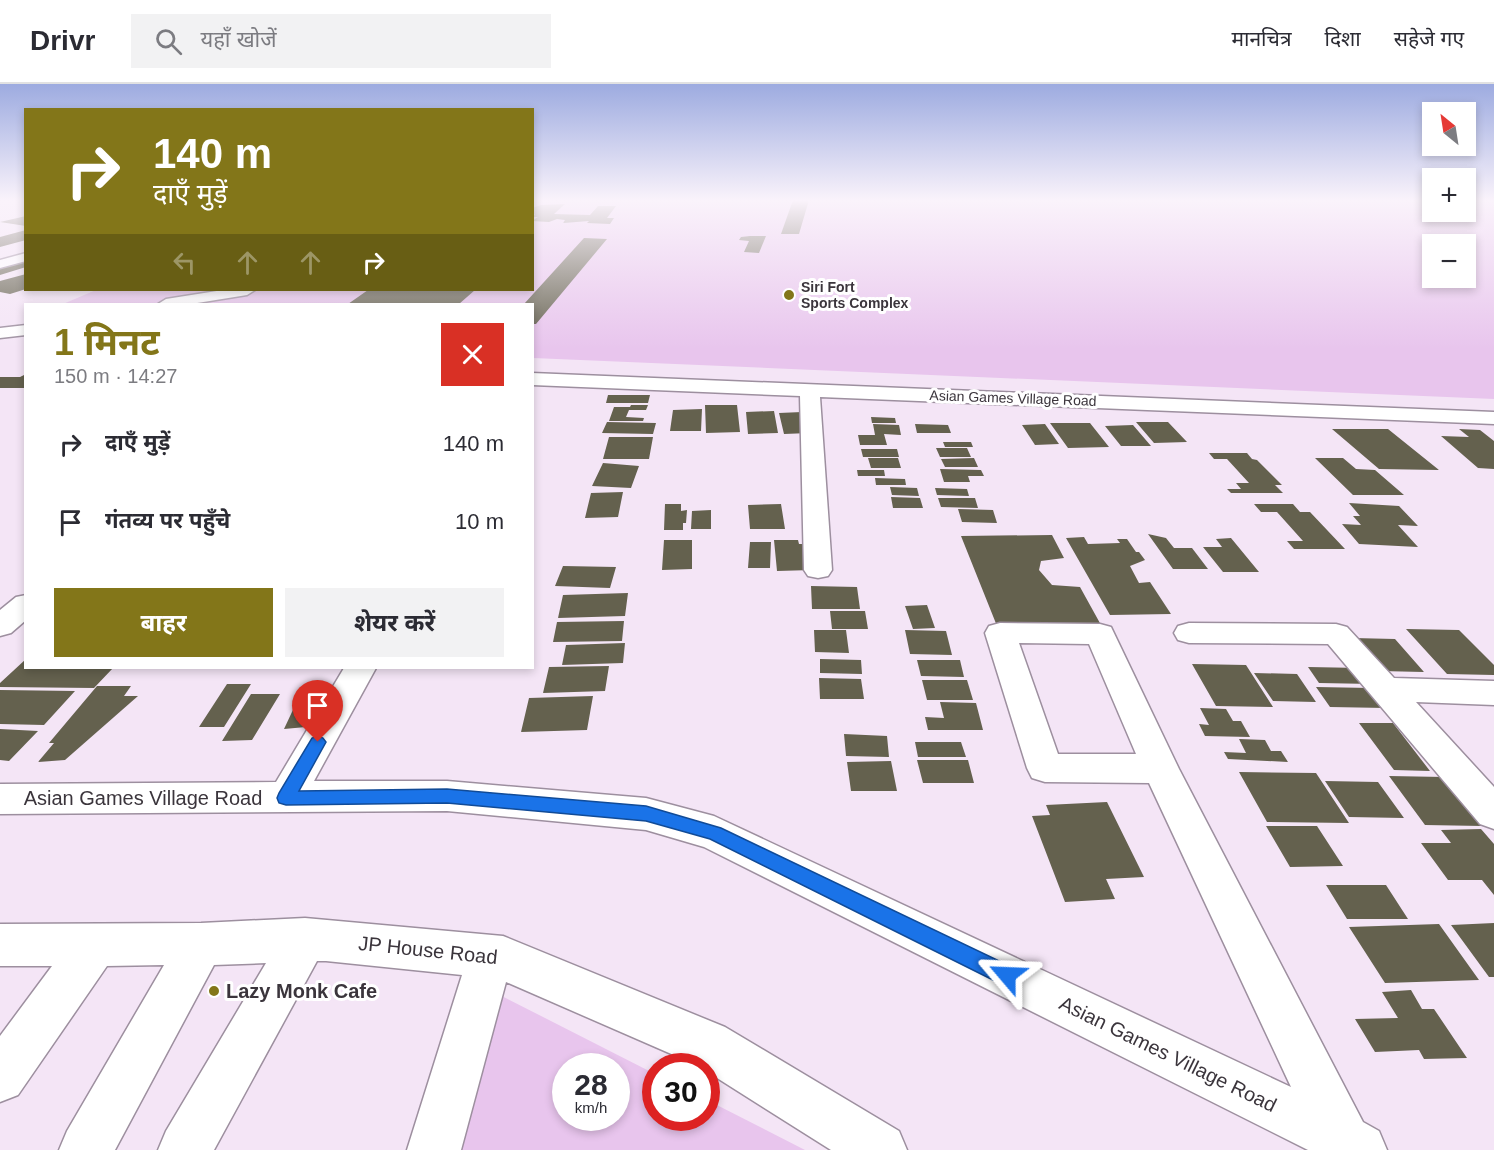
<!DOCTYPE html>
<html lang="hi">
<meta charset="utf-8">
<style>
body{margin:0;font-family:Helvetica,"Noto Sans Devanagari",sans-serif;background:#f2f2f3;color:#2b2b33;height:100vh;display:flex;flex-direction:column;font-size:22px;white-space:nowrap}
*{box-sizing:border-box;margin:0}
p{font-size:20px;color:#7c7c81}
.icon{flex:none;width:33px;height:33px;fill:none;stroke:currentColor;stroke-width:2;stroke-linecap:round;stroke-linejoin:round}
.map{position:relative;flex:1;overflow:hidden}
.side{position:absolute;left:24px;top:219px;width:510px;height:366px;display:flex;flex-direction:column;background:#fff;border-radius:0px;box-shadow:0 3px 9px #0003}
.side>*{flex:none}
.guide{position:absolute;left:24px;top:24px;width:510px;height:183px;border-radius:0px;box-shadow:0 3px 9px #0003;background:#837619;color:#fff;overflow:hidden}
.needle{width:39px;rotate:330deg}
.tools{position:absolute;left:1422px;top:18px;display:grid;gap:12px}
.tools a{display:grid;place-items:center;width:54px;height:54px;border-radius:0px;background:#fff;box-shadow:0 3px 9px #0003;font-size:30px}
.speed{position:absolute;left:552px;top:969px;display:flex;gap:12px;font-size:30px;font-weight:700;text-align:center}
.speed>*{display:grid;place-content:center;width:78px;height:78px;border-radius:50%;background:#fff;box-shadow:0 3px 9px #0003;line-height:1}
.speed small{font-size:15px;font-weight:400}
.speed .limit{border:9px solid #d22;background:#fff;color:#111}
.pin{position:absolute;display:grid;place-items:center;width:51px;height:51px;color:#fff;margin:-62px -26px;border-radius:50% 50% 50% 0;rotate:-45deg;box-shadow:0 0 6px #0007}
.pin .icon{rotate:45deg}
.me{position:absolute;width:66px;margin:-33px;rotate:296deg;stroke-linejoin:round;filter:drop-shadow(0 0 4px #0008)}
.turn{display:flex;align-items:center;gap:21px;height:126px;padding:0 30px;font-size:27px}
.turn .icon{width:78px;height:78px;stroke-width:2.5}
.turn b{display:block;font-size:42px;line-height:51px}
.lanes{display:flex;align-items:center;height:57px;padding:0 30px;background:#0003;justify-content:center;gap:30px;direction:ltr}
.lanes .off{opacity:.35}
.round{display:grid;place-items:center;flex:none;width:63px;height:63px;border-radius:0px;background:#f2f2f3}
.head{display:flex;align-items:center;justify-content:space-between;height:102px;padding:0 30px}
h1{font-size:36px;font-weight:700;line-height:45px;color:#837619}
.action{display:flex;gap:12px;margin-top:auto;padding:12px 30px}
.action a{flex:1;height:69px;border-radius:0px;background:#837619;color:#fff;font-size:24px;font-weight:700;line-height:69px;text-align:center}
.action a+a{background:#f2f2f3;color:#2b2b33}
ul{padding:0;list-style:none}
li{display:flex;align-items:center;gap:18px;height:78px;padding:0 30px}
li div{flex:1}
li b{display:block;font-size:22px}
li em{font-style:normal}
header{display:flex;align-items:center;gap:36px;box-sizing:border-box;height:84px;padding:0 30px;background:#fff;border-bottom:2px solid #e1e1e2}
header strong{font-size:28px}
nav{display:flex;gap:33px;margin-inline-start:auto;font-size:21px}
.search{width:420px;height:54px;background:#f2f2f3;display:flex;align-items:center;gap:15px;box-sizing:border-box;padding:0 21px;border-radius:0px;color:#7c7c81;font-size:22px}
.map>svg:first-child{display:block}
.green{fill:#e8c5ed;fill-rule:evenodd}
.building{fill:#64614e}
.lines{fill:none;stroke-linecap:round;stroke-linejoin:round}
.minor-casing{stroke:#9d8f9f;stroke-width:3}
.minor{fill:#fff;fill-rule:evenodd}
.route{fill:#1a73e8;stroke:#114b97;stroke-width:1.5}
.poi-dot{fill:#837619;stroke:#fff;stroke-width:2}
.labels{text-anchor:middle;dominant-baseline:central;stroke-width:6;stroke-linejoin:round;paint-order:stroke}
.far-poi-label{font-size:14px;font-weight:bold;fill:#3b353c;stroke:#fff;text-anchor:start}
.far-street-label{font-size:14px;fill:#3b353c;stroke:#fff}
.near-street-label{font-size:20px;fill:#3b353c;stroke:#fff}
.near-poi-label{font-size:20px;font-weight:bold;fill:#3b353c;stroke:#fff;text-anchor:start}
</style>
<header>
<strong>Drivr</strong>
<div class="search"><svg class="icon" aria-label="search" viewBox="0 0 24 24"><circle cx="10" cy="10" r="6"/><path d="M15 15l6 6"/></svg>यहाँ खोजें</div>
<nav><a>मानचित्र</a><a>दिशा</a><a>सहेजे गए</a></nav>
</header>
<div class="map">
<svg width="1494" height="1066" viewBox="0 0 1494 1066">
<rect width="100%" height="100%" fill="#f4e5f6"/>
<path class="green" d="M 533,116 L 1432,116 L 1432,128 L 1466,128 L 1466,116 L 1494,116 L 1494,315 L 533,274 L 532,220 L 63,220 L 96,206 L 532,206 ZM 1432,160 L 1466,160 L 1466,194 L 1432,194 Z
M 492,907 L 655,990 L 656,1034 L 706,1034 L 707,1016 L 805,1066 L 446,1066 ZM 566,982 L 616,982 L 616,1034 L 566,1034 Z"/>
<path class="building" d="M 793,116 L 809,116 L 799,150 L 781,150 Z
M 565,120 L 554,130 L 590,131 L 598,122 L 616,122 L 607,134 L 614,134 L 610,140 L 587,139 L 589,137 L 563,139 L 565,136 L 557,135 L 549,138 L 532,137 L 538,133 L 532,133 L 535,130 L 532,130 L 532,124 L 541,121 Z
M 26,132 L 26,142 L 0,138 Z
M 26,146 L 26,156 L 0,163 L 0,153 Z
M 750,152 L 766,152 L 759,169 L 744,168 L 749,157 L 739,156 L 741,153 Z
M 584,154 L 607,155 L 536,240 L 532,240 L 532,220 L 524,220 Z
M 20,178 L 26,179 L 26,183 L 0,191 L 0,184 Z
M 26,190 L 26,205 L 10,210 L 0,208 L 0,197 Z
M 368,206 L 475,206 L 459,220 L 348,220 Z
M 26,290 L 26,304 L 0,304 L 0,293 L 20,293 Z
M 608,311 L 650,311 L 648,319 L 606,319 Z
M 631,321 L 648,321 L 646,326 L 629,326 L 626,333 L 644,334 L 643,337 L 609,337 L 614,323 L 630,323 Z
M 705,321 L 737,321 L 740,348 L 706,349 Z
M 702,325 L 701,347 L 670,347 L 673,326 Z
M 774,327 L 778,349 L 748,350 L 746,328 Z
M 802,328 L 809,349 L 784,350 L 779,329 Z
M 871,333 L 895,334 L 896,339 L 872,339 Z
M 607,338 L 656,339 L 653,350 L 602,349 Z
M 1136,338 L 1168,338 L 1187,358 L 1154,359 Z
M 1050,339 L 1090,339 L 1109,363 L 1068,364 Z
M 873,340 L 899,341 L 901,351 L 884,350 L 887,361 L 860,361 L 858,351 L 875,351 Z
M 915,340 L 948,341 L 951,349 L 917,349 Z
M 1045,340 L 1059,360 L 1035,361 L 1022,341 Z
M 1133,341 L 1151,362 L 1121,362 L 1105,342 Z
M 1332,345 L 1388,345 L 1439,386 L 1379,385 Z
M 1459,345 L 1480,346 L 1494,357 L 1494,385 L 1478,384 L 1441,352 L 1469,353 Z
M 609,353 L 653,353 L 649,375 L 603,375 Z
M 943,358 L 971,358 L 973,363 L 945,363 Z
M 936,364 L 967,364 L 971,373 L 940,373 Z
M 861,365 L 897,365 L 899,373 L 863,373 Z
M 1209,369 L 1247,369 L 1252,375 L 1257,376 L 1282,401 L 1275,401 L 1283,409 L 1231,409 L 1227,405 L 1241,405 L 1236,399 L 1249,399 L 1227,375 L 1214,375 Z
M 868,374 L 898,374 L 901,384 L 871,384 Z
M 974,374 L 978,383 L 945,383 L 941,375 Z
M 1315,374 L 1343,374 L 1356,385 L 1375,386 L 1404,411 L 1353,411 Z
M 603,379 L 639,382 L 631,404 L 592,402 Z
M 940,385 L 981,386 L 984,392 L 968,392 L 970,398 L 944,398 Z
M 857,386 L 884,386 L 885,392 L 858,392 Z
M 875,394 L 905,395 L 906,401 L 876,401 Z
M 890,403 L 917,404 L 919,412 L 892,411 Z
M 935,404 L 967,405 L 969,412 L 937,411 Z
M 623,408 L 618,433 L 585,434 L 591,409 Z
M 891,413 L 920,414 L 923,424 L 893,424 Z
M 938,414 L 975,414 L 978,424 L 941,423 Z
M 1349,419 L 1399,422 L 1418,442 L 1398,441 L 1418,463 L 1359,460 L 1342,440 L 1361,441 L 1353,432 L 1360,432 Z
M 665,420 L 681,420 L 681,427 L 687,426 L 686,439 L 683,439 L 683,446 L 664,446 Z
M 781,420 L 785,445 L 750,445 L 748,421 Z
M 1254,420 L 1293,420 L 1300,428 L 1310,428 L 1345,465 L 1294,465 L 1287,457 L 1303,457 L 1277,428 L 1261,428 Z
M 958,425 L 993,426 L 997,439 L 962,438 Z
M 711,426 L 711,445 L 691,445 L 692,427 Z
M 1148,450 L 1166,454 L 1174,464 L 1192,464 L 1208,485 L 1173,485 Z
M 1052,451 L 1064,474 L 1041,477 L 1039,486 L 1052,501 L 1080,503 L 1101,541 L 997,542 L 961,452 Z
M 1084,453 L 1088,460 L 1120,459 L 1117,455 L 1127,455 L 1136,468 L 1139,468 L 1145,476 L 1130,482 L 1139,499 L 1150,498 L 1171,530 L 1110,531 L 1066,454 Z
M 1231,454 L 1259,488 L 1223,488 L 1203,463 L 1222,463 L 1216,455 Z
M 664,456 L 692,456 L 692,485 L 662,486 Z
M 774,456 L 798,456 L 799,460 L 806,460 L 812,486 L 777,487 Z
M 750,458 L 771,458 L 770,484 L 748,484 Z
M 563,482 L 616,483 L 610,504 L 555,502 Z
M 811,502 L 857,503 L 860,525 L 812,525 Z
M 628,509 L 625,532 L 558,534 L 563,511 Z
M 927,521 L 935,544 L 913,545 L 905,522 Z
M 830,527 L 865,527 L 868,545 L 832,545 Z
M 624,537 L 622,557 L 553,558 L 557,538 Z
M 1406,545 L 1459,546 L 1494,581 L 1494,591 L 1447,590 Z
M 814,546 L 846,546 L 849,569 L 815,568 Z
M 905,546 L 946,547 L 952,571 L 910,570 Z
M 1353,554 L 1395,555 L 1424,588 L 1380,587 Z
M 625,559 L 623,579 L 562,581 L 566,561 Z
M 26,575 L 26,584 L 113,584 L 94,604 L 0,603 L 0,599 Z
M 820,575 L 861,576 L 862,590 L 820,589 Z
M 917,576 L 960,576 L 964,593 L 921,592 Z
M 1192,580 L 1246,581 L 1273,623 L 1216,622 Z
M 609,582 L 605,607 L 543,609 L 549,583 Z
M 1308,583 L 1361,584 L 1373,600 L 1319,599 Z
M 1254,589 L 1297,590 L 1316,618 L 1273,617 Z
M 819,594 L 861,595 L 864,615 L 820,615 Z
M 922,596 L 967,596 L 973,616 L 927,616 Z
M 227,600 L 251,600 L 224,643 L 199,643 Z
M 97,602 L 131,602 L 124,612 L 138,612 L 65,676 L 38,678 L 54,659 L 49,659 Z
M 1316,603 L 1371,604 L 1386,624 L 1330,623 Z
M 0,606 L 75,607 L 44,641 L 0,640 Z
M 251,610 L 280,610 L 252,656 L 222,657 Z
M 330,611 L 317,642 L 284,645 L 299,613 Z
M 593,612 L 587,646 L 521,648 L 529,614 Z
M 940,618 L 976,619 L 983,646 L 928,646 L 925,633 L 944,634 Z
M 1200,624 L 1226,625 L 1233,637 L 1241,637 L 1250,653 L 1205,652 L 1199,640 L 1209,641 Z
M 1359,639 L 1393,639 L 1430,687 L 1394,686 Z
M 0,645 L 38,647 L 9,677 L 0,676 Z
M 844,650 L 887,652 L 889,673 L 846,672 Z
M 1239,655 L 1265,656 L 1271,667 L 1281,667 L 1288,678 L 1228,675 L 1224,668 L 1246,669 Z
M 915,658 L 961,658 L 966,673 L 918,673 Z
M 917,676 L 968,676 L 974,699 L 923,699 Z
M 891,677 L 897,707 L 851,707 L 847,678 Z
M 1239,688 L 1316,689 L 1349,739 L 1267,738 Z
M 1389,692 L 1444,693 L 1483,742 L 1425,741 Z
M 1325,697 L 1378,698 L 1404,734 L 1349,733 Z
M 1107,718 L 1144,793 L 1106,795 L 1115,815 L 1065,818 L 1032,732 L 1050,731 L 1046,721 Z
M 1266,742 L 1317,742 L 1343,782 L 1290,783 Z
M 1481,745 L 1494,760 L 1494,811 L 1482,796 L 1448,796 L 1421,759 L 1451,759 L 1441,746 Z
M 1326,801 L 1386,801 L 1408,835 L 1347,835 Z
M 1494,839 L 1494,893 L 1489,893 L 1451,841 Z
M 1439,840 L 1479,896 L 1385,899 L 1349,843 Z
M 1411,906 L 1422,925 L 1434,925 L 1467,974 L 1424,975 L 1419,966 L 1375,968 L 1355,935 L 1398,934 L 1382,908 Z"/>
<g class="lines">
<g class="minor-casing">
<path id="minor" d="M 26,169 L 26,177 L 0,184 L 0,176 Z
M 223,206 L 255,206 L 247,211 L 191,220 L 158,220 L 166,215 Z
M 26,241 L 26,251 L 0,254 L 0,244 Z
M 532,289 L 1494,328 L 1494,340 L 820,313 L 832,486 L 828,492 L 818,494 L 808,492 L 804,486 L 800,312 L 532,301 Z
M 26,511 L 26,536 L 11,549 L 0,552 L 0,526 L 16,513 Z
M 1000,539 L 1100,540 L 1111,543 L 1179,685 L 1363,1038 L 1379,1047 L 1387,1066 L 1308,1066 L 704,763 L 646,746 L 447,727 L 0,730 L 0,700 L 276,698 L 344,584 L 376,584 L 314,697 L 447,697 L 646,714 L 714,732 L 1291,1003 L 1149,699 L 1045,698 L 1032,694 L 1027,684 L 985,549 L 989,542 ZM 1019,559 L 1089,560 L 1136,670 L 1058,670 Z
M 1189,539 L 1336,540 L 1347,543 L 1394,594 L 1494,597 L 1494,621 L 1416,618 L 1494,703 L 1494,745 L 1480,740 L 1328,560 L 1189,559 L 1178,556 L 1174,549 L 1178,542 Z
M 305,834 L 503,852 L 725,943 L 899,1047 L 907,1066 L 831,1066 L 706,987 L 706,982 L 699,982 L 506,898 L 461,1066 L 407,1066 L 462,891 L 326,877 L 317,877 L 214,1066 L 158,1066 L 166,1047 L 266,879 L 214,881 L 115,1066 L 59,1066 L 67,1047 L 164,881 L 107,882 L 18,1011 L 0,1018 L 0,952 L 52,882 L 0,882 L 0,840 L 201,839 Z"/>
</g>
<use href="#minor" class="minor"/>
</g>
<linearGradient id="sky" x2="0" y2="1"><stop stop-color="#9dabe0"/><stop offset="0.44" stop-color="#faf3fb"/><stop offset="1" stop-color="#faf3fb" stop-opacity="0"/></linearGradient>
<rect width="1494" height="265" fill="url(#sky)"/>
<path class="route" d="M 318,652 L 323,654 L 326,658 L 299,707 L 447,705 L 646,722 L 721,744 L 1014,884 L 1017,891 L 1014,899 L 1007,902 L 999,899 L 710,755 L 646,737 L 447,719 L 286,721 L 279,719 L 277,714 L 279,709 L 312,654 Z"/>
<g class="poi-dot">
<circle cx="789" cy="211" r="6"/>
<circle cx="214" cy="907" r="6"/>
</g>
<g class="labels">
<g class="far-poi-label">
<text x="801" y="203">Siri Fort<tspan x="801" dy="16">Sports Complex</tspan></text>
</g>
<g class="far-street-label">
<text transform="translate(1013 314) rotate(2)">Asian Games Village Road</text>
</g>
<g class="near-street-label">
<text x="143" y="714">Asian Games Village Road</text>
<text transform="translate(428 866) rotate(6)">JP House Road</text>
<text transform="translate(1168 970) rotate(26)">Asian Games Village Road</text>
</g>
<g class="near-poi-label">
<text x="226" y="907">Lazy Monk Cafe</text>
</g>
</g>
</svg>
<div class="tools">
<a><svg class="needle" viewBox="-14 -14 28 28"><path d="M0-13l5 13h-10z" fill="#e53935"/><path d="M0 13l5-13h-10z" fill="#7c7c81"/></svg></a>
<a>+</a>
<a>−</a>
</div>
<div class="speed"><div>28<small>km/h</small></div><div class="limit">30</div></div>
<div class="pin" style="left:318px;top:658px;background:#d93025"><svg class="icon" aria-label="arrive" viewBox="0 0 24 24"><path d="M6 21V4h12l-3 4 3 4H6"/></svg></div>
<svg class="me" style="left:1007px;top:891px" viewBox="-20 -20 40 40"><path d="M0-17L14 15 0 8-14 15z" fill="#1a73e8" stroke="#fff" stroke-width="4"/></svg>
<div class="guide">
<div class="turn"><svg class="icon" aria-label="right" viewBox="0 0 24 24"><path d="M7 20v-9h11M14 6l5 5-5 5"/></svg><div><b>140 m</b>दाएँ मुड़ें</div></div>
<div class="lanes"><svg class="icon off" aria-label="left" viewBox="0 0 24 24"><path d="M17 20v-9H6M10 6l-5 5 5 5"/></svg><svg class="icon off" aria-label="ahead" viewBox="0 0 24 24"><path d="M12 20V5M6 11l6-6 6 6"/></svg><svg class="icon off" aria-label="ahead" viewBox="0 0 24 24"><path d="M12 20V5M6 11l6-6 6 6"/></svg><svg class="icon" aria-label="right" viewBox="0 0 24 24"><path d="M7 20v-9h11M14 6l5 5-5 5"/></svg></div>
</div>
<section class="side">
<div class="head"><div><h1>1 मिनट</h1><p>150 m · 14:27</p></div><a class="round" style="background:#d93025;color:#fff"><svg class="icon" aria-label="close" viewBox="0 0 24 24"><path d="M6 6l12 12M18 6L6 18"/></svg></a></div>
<ul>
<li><svg class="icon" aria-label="right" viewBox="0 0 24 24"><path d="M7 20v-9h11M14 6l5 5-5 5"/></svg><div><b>दाएँ मुड़ें</b></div><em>140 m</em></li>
<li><svg class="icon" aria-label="arrive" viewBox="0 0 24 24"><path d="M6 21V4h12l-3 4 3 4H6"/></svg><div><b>गंतव्य पर पहुँचे</b></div><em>10 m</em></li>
</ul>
<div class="action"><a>बाहर</a><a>शेयर करें</a></div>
</section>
</div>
